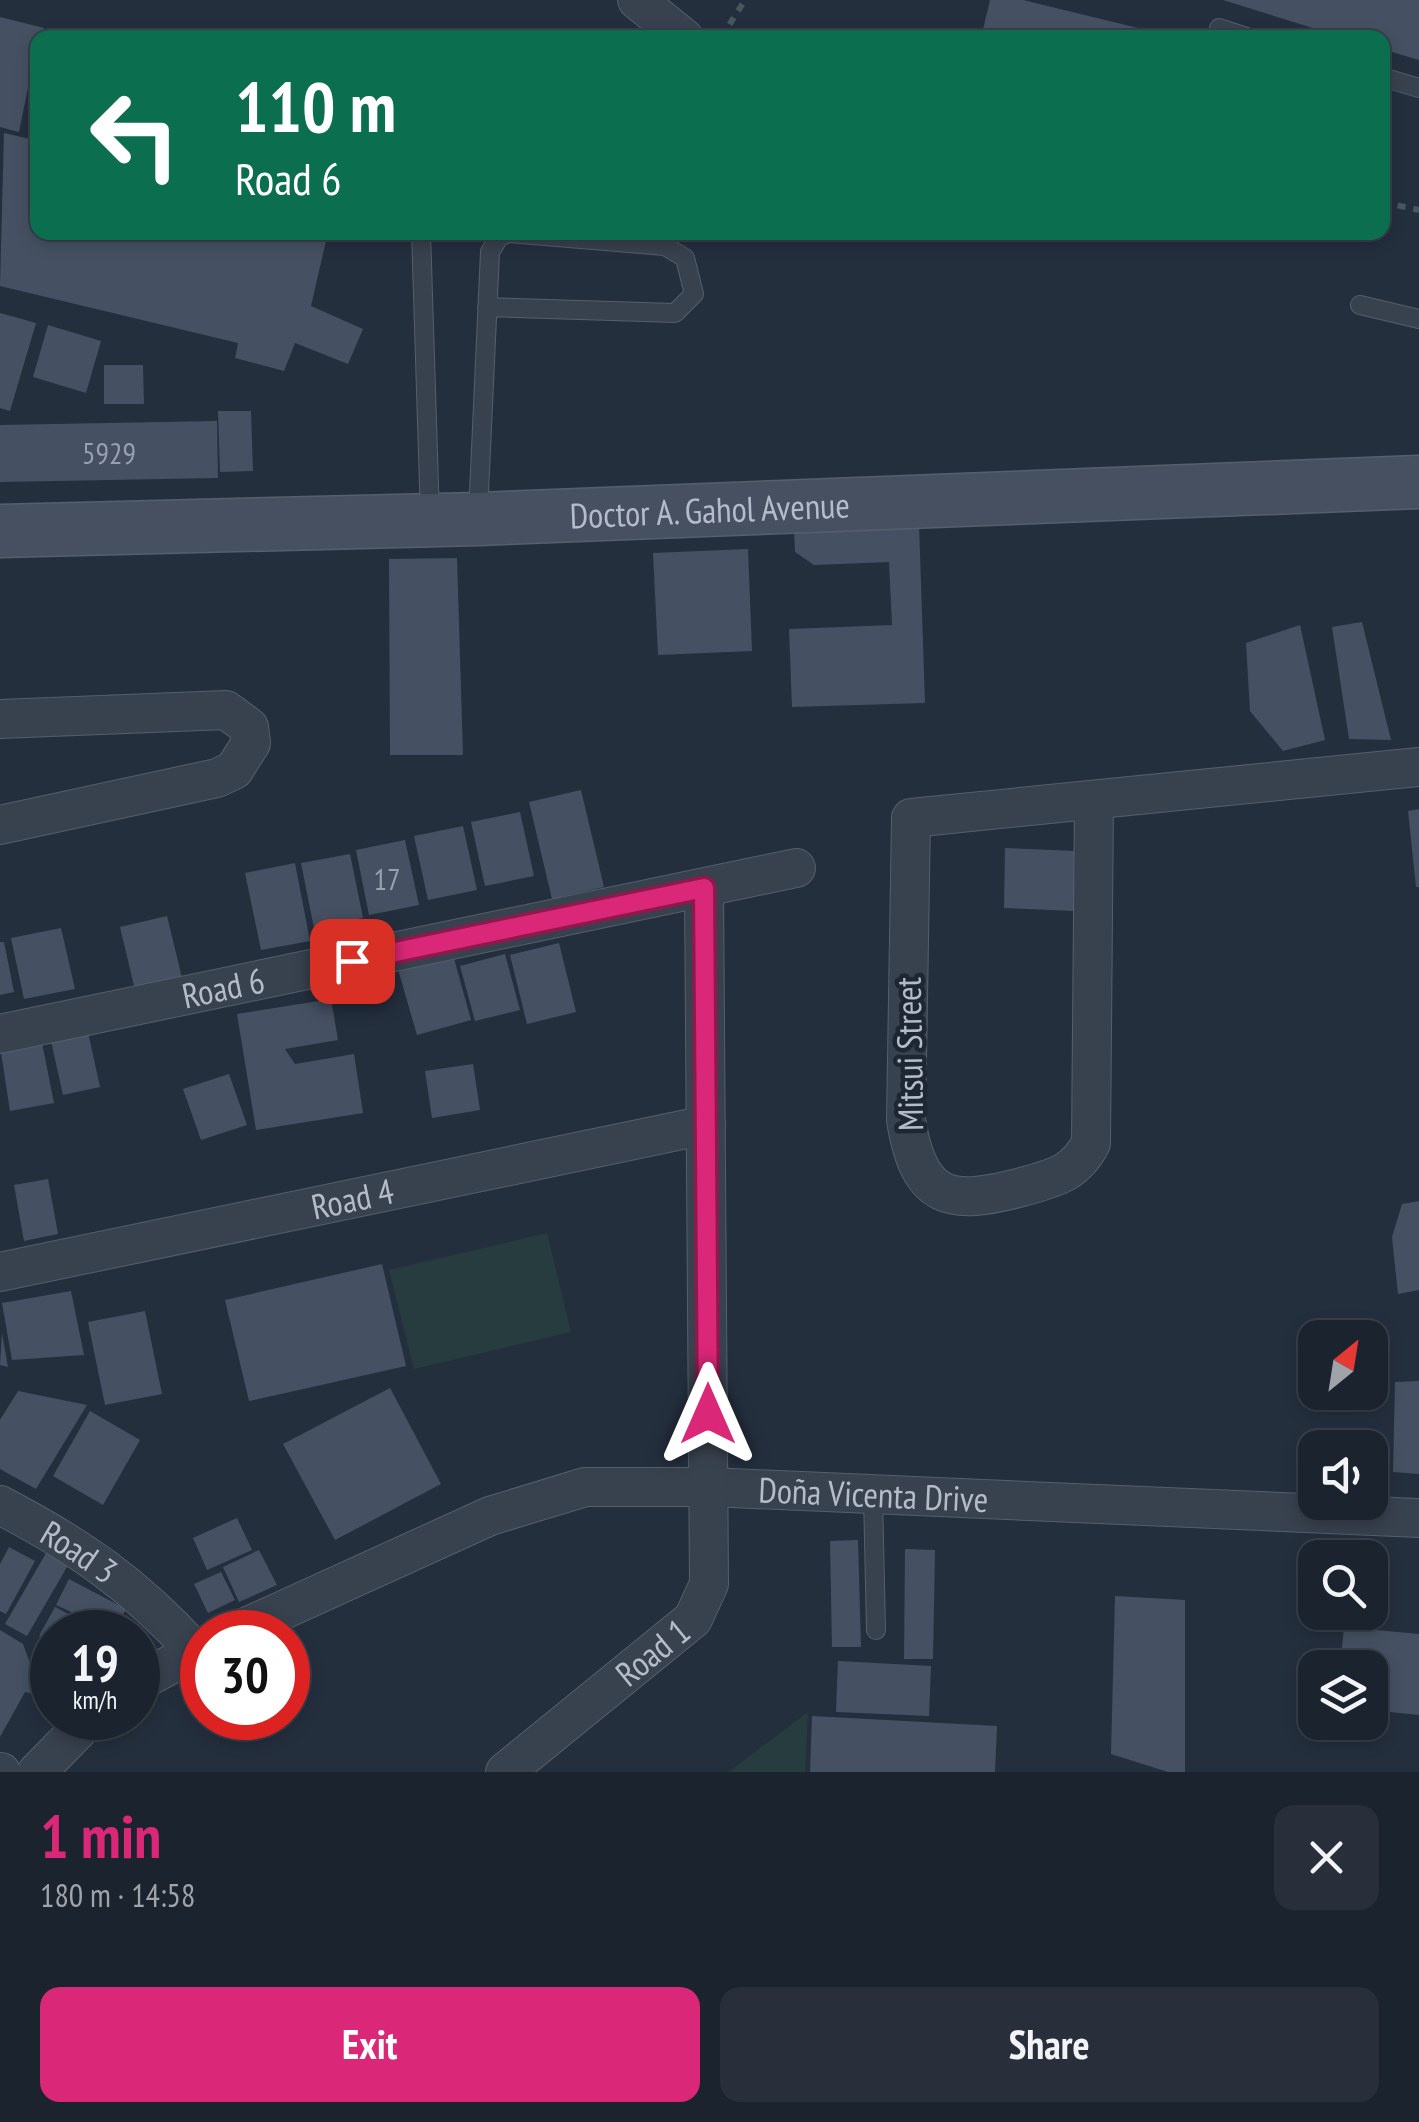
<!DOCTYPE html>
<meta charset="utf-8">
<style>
body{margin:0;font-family:"PT Sans Narrow",sans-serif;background:#282f3a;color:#f1f3f6;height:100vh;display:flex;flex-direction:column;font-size:38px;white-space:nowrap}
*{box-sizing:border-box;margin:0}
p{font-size:32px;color:#a0a4aa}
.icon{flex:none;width:55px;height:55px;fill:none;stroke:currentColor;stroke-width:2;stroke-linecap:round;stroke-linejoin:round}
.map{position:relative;height:1772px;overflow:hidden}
.side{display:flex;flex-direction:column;background:#1b232e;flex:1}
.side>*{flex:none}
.banner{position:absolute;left:30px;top:30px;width:1360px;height:210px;border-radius:20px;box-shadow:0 5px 15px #0003,0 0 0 2px #39404a;background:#0b6e4f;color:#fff;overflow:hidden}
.needle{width:65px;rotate:30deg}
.controls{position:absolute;left:1298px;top:1320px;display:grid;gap:20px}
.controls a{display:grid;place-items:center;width:90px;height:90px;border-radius:20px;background:#1b232e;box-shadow:0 5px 15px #0003,0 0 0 2px #39404a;font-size:50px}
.speed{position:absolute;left:30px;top:1610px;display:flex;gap:20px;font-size:50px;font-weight:700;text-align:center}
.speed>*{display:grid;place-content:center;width:130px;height:130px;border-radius:50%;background:#1b232e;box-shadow:0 5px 15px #0003,0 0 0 2px #39404a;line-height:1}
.speed small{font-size:25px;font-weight:400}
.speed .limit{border:15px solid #d22;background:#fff;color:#111}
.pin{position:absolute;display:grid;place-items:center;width:85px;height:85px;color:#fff;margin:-42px;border-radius:20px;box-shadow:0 5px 15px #0006}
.me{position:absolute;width:110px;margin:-55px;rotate:0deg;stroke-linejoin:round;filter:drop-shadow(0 0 8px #0008)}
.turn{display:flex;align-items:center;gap:35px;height:210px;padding:0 40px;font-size:45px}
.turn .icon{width:130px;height:130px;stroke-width:2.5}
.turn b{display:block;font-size:70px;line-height:85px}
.round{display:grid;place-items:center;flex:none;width:105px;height:105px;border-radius:20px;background:#282f3a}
.summary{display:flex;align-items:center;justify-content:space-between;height:170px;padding:0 40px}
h1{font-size:60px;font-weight:800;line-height:75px;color:#db2777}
.action{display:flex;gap:20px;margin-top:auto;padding:20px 40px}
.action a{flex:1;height:115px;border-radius:20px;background:#db2777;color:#fff;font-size:40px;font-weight:800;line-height:115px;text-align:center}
.action a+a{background:#282f3a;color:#f1f3f6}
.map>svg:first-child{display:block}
.green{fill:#263c3f}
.building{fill:#455162}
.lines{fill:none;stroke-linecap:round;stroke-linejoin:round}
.service-casing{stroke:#565f6c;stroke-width:20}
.minor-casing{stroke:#565f6c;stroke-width:40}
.secondary-casing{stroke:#565f6c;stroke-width:55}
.path{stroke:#44595c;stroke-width:6;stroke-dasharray:8 8;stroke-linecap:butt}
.service{stroke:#38414e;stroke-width:18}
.minor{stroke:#38414e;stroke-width:38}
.secondary{stroke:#465061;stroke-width:52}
.route-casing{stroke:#8e194d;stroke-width:25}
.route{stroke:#db2777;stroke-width:18}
.labels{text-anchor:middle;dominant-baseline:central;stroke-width:9;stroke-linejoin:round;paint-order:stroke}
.number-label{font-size:30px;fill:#98a1af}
.street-label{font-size:35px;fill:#b4bcc9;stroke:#1d2633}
</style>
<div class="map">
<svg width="1419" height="1772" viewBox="0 0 1419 1772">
<rect width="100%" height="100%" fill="#242f3e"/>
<path class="green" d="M 547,1233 L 571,1332 L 414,1369 L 389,1270 Z
M 808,1712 L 805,1772 L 728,1772 Z"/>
<path class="building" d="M 990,0 L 1023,0 L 1179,38 L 981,38 Z
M 1223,0 L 1419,0 L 1419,60 L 1382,49 L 1382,38 L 1345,38 Z
M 0,17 L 44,28 L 42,38 L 38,38 L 19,132 L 0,127 Z
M 4,133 L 38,141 L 38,232 L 328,232 L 311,306 L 363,329 L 348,364 L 295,343 L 284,371 L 235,358 L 238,343 L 0,286 Z
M 0,313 L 36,323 L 10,411 L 0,408 Z
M 48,325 L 101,341 L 86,393 L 33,377 Z
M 104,365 L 143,365 L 144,404 L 104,404 Z
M 218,411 L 251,411 L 253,471 L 220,472 Z
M 217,421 L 218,478 L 0,482 L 0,425 Z
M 919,524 L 925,703 L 792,707 L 789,629 L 892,625 L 889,562 L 814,565 L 795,552 L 794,528 Z
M 748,549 L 752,651 L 658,655 L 653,553 Z
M 457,558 L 463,755 L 390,755 L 389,559 Z
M 1362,622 L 1391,740 L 1349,739 L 1332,627 Z
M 1300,625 L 1325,740 L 1283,751 L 1250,711 L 1246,643 Z
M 581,790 L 604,887 L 552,899 L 529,802 Z
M 1419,809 L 1419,887 L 1416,887 L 1408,811 Z
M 520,812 L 534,876 L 485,886 L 471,822 Z
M 463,826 L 477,890 L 428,900 L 414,836 Z
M 405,840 L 419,905 L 369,915 L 356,850 Z
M 1005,848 L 1076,851 L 1074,911 L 1004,908 Z
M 350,854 L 363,918 L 314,928 L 301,863 Z
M 295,863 L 310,941 L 261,950 L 245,873 Z
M 167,916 L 182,978 L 135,990 L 120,927 Z
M 61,928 L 75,989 L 24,999 L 11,938 Z
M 0,942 L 4,942 L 14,992 L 0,995 Z
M 559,943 L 576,1012 L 527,1024 L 510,955 Z
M 452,951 L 471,1020 L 417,1035 L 397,966 Z
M 505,954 L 520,1010 L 475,1021 L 460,966 Z
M 331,999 L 338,1040 L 285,1049 L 295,1064 L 354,1054 L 363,1113 L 256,1130 L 237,1014 Z
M 88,1032 L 100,1087 L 63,1095 L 51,1041 Z
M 41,1038 L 54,1103 L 10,1111 L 0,1046 Z
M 473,1064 L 480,1110 L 432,1118 L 425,1071 Z
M 229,1074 L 247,1125 L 201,1140 L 183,1089 Z
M 48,1179 L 58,1234 L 24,1241 L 14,1185 Z
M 1419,1201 L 1419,1290 L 1398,1294 L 1392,1237 L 1402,1204 Z
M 382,1264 L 406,1366 L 249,1401 L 225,1300 Z
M 71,1291 L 84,1355 L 12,1360 L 2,1303 Z
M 145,1311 L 162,1394 L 105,1405 L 88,1322 Z
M 2,1333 L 8,1367 L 0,1365 Z
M 1419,1381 L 1419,1474 L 1393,1472 L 1395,1382 Z
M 390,1388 L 441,1484 L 335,1540 L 283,1444 Z
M 18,1391 L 87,1405 L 36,1489 L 0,1469 L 0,1420 Z
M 90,1411 L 140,1440 L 103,1505 L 53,1476 Z
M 237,1518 L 252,1550 L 207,1570 L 193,1538 Z
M 858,1540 L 861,1647 L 832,1647 L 830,1541 Z
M 9,1547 L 35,1561 L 6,1614 L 0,1611 L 0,1564 Z
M 49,1548 L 71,1560 L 27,1636 L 5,1624 Z
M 905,1549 L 935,1550 L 933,1659 L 904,1659 Z
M 259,1550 L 277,1585 L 239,1602 L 223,1567 Z
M 221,1572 L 235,1600 L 208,1613 L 194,1584 Z
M 69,1579 L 126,1609 L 114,1632 L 56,1605 Z
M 1115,1596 L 1185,1600 L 1185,1772 L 1168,1772 L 1111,1754 Z
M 55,1607 L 103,1632 L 52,1632 L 52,1643 L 39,1636 Z
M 1344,1627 L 1419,1634 L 1419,1715 L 1370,1710 L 1370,1668 L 1340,1668 Z
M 0,1630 L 23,1644 L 37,1682 L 33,1694 L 25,1692 L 0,1737 Z
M 838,1661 L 931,1666 L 929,1716 L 836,1712 Z
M 812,1716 L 997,1726 L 995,1772 L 810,1772 Z"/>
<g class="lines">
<g class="service-casing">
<path id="service" d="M 1219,28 L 1250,38
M 1382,77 L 1419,88
M 421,232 L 430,517
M 1360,305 L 1419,319
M 478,515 L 490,252 L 499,237 L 509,233 L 665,246 L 685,258 L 694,294 L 675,313 L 487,307
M 873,1495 L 876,1630"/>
</g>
<g class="minor-casing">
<g id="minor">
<path d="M 637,0 L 684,38"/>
<path d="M 0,719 L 226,710 L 249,727 L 251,743 L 234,770 L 217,778 L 0,825"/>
<path d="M 1094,801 L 1091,1143 C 1075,1174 1054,1178 1022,1187 C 950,1206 919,1201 906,1120 L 911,818 L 1419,767"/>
<path id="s1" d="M 0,1034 L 796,868"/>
<path id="s2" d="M 0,1272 L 706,1125"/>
<path id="s3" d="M 0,1505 C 79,1546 135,1585 195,1651"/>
<path id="s4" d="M 235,1632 L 490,1516 L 585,1487 L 709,1487 L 1419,1518"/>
<path d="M 138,1682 L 202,1648"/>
<path d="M 0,1772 L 1,1772"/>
<path d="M 37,1772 L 90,1718"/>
<path id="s5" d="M 505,1772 L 693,1619 L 709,1584 L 704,888"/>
</g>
</g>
<g class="secondary-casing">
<g id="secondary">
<path id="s6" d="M 0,531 L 478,519 L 1419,482"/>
</g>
</g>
<path class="path" d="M 721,38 L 745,0
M 1382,202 L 1419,210"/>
<use href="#service" class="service"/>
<use href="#minor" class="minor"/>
<use href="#secondary" class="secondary"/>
</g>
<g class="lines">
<g class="route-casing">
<path id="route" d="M 352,961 L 704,888 L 708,1414"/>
</g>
<use href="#route" class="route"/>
</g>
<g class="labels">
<g class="number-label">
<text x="109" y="452">5929</text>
<text x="387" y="878">17</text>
</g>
<g class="street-label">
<text stroke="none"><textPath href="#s6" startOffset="710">Doctor A. Gahol Avenue</textPath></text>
<text stroke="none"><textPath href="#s1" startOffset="228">Road 6</textPath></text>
<text transform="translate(909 1054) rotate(-91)">Mitsui Street</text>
<text stroke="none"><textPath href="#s2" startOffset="360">Road 4</textPath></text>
<text stroke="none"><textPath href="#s4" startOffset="668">Doña Vicenta Drive</textPath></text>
<text stroke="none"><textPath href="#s3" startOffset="92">Road 3</textPath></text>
<text stroke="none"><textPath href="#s5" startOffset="190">Road 1</textPath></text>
</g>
</g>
</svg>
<div class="controls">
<a><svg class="needle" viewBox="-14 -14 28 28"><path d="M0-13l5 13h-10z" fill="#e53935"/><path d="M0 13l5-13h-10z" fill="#a0a4aa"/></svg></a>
<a><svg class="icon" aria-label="sound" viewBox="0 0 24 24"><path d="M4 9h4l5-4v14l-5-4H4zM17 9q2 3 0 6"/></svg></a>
<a><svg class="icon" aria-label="search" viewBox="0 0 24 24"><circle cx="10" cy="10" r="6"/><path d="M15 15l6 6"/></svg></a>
<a><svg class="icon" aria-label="layers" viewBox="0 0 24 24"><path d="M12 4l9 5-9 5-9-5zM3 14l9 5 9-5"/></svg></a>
</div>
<div class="speed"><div>19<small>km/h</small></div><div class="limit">30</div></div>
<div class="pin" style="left:352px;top:961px;background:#d93025"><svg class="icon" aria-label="arrive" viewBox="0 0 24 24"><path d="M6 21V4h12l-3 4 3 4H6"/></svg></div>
<svg class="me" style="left:708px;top:1414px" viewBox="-20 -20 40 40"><path d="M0-17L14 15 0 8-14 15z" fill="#db2777" stroke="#fff" stroke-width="4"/></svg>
<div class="banner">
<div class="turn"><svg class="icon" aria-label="left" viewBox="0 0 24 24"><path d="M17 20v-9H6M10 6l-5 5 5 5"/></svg><div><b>110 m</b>Road 6</div></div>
</div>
</div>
<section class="side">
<div class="summary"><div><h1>1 min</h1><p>180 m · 14:58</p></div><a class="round"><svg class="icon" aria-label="close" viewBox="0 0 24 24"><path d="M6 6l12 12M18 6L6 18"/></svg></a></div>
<div class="action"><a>Exit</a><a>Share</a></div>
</section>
